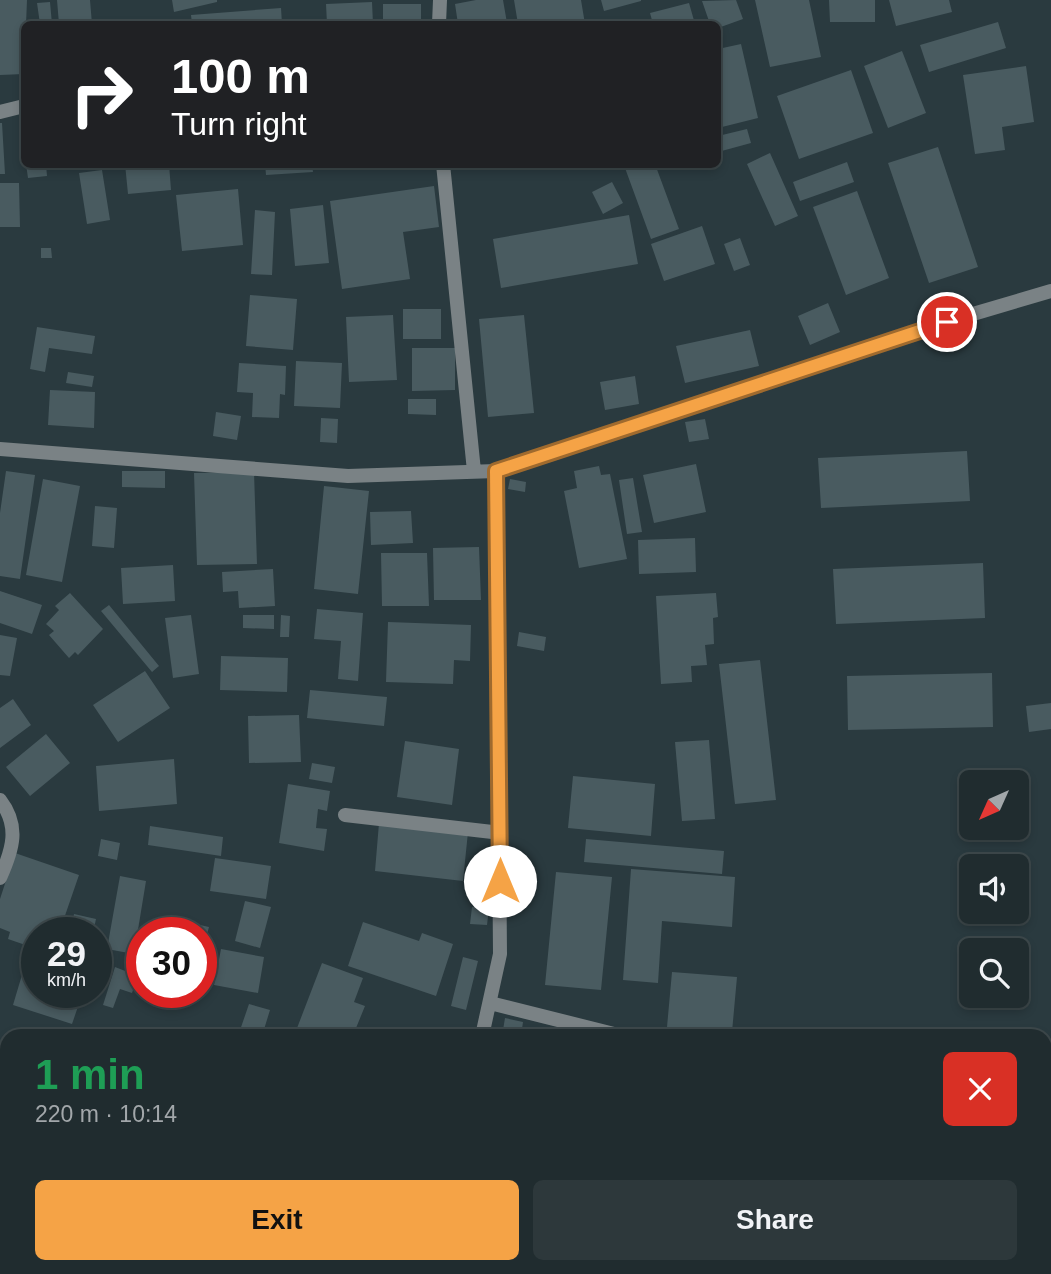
<!DOCTYPE html>
<meta charset="utf-8">
<style>
body{margin:0;font-family:Arial,sans-serif;background:#2d383b;color:#f1f3f6;height:100vh;display:flex;flex-direction:column;font-size:26px;white-space:nowrap}
*{box-sizing:border-box;margin:0}
p{font-size:23px;color:#a2a7aa}
.icon{flex:none;width:38px;height:38px;fill:none;stroke:currentColor;stroke-width:2;stroke-linecap:round;stroke-linejoin:round}
.map{position:relative;flex:1;overflow:hidden}
.drawer{position:absolute;left:0px;top:1029px;width:1052px;height:245px;display:flex;flex-direction:column;background:#202c2f;border-radius:21px 21px 0 0;box-shadow:0 4px 10px #0003,0 0 0 2px #3d484b}
.drawer>*{flex:none}
.guide{position:absolute;left:21px;top:21px;width:700px;height:147px;border-radius:10px;box-shadow:0 4px 10px #0003,0 0 0 2px #3d484b;background:#202124;color:#fff;overflow:hidden}
.needle{width:46px;rotate:225deg}
.fabs{position:absolute;left:959px;top:770px;display:grid;gap:14px}
.fabs a{display:grid;place-items:center;width:70px;height:70px;border-radius:10px;background:#202c2f;box-shadow:0 4px 10px #0003,0 0 0 2px #3d484b;font-size:35px}
.speed{position:absolute;left:21px;top:917px;display:flex;gap:14px;font-size:35px;font-weight:700;text-align:center}
.speed>*{display:grid;place-content:center;width:91px;height:91px;border-radius:50%;background:#202c2f;box-shadow:0 4px 10px #0003,0 0 0 2px #3d484b;line-height:1}
.speed small{font-size:18px;font-weight:400}
.speed .limit{border:10px solid #d22;background:#fff;color:#111}
.pin{position:absolute;display:grid;place-items:center;width:60px;height:60px;color:#fff;margin:-30px;border:4px solid #fff;border-radius:50%;box-shadow:0 2px 7px #0007}
.me{position:absolute;width:77px;margin:-38px;rotate:0deg;stroke-linejoin:round;filter:drop-shadow(0 0 5px #0008)}
.turn{display:flex;align-items:center;gap:24px;height:147px;padding:0 35px;font-size:32px}
.turn .icon{width:91px;height:91px;stroke-width:2.5}
.turn b{display:block;font-size:49px;line-height:60px}
.round{display:grid;place-items:center;flex:none;width:74px;height:74px;border-radius:10px;background:#2d383b}
.overview{display:flex;align-items:center;justify-content:space-between;height:119px;padding:0 35px}
h1{font-size:42px;font-weight:600;line-height:52px;color:#1e9e55}
.action{display:flex;gap:14px;margin-top:auto;padding:14px 35px}
.action a{flex:1;height:80px;border-radius:10px;background:#f5a346;color:#111;font-size:28px;font-weight:600;line-height:80px;text-align:center}
.action a+a{background:#2d383b;color:#f1f3f6}
.map>svg:first-child{display:block}
.building{fill:#495b60}
.lines{fill:none;stroke-linecap:round;stroke-linejoin:round}
.street{stroke:#7a8285;stroke-width:14}
.route-casing{stroke:#9f6a2e;stroke-width:18}
.route{stroke:#f5a346;stroke-width:12}
</style>
<div class="map">
<svg width="1051" height="1274" viewBox="0 0 1051 1274">
<rect width="100%" height="100%" fill="#2a3a3f"/>
<path class="building" d="M 0,0 L 27,0 L 24,74 L 0,75 Z
M 57,0 L 90,0 L 92,24 L 59,24 Z
M 172,0 L 217,0 L 217,2 L 174,12 Z
M 476,0 L 503,0 L 507,23 L 458,24 L 455,4 Z
M 514,0 L 581,0 L 585,24 L 518,24 Z
M 601,0 L 641,0 L 641,1 L 604,11 Z
M 736,0 L 743,19 L 718,28 L 718,24 L 710,24 L 702,1 Z
M 755,0 L 809,0 L 821,57 L 770,67 Z
M 829,0 L 875,0 L 875,22 L 830,22 Z
M 889,0 L 949,0 L 952,12 L 896,26 Z
M 50,2 L 52,24 L 40,24 L 37,3 Z
M 372,2 L 373,24 L 327,24 L 326,4 Z
M 689,3 L 695,24 L 653,24 L 650,13 Z
M 383,4 L 421,4 L 421,24 L 383,24 Z
M 281,8 L 282,24 L 192,24 L 191,15 Z
M 998,22 L 1006,48 L 929,72 L 920,45 Z
M 741,44 L 758,118 L 718,128 L 718,49 Z
M 902,51 L 926,113 L 888,128 L 864,66 Z
M 1026,66 L 1034,122 L 1002,127 L 1005,150 L 975,154 L 963,75 Z
M 851,70 L 873,133 L 799,159 L 777,96 Z
M 24,115 L 24,143 L 23,143 L 19,116 Z
M 0,123 L 2,123 L 5,174 L 0,174 Z
M 747,129 L 751,143 L 718,152 L 718,136 Z
M 938,147 L 978,267 L 929,283 L 888,163 Z
M 770,153 L 798,216 L 775,226 L 747,164 Z
M 847,162 L 854,182 L 800,201 L 793,182 Z
M 26,164 L 46,164 L 47,176 L 28,178 Z
M 125,164 L 169,164 L 171,190 L 128,194 Z
M 265,164 L 312,164 L 313,172 L 266,175 Z
M 633,164 L 655,164 L 679,229 L 651,239 L 625,168 Z
M 102,170 L 110,220 L 87,224 L 79,173 Z
M 612,182 L 623,203 L 603,214 L 592,192 Z
M 0,183 L 19,183 L 20,227 L 0,227 Z
M 434,186 L 439,227 L 403,232 L 410,279 L 342,289 L 330,201 Z
M 238,189 L 243,245 L 182,251 L 176,195 Z
M 857,191 L 889,278 L 846,295 L 813,207 Z
M 323,205 L 329,263 L 295,266 L 290,209 Z
M 255,210 L 275,212 L 272,275 L 251,274 Z
M 629,215 L 638,264 L 501,288 L 493,239 Z
M 702,226 L 715,264 L 664,281 L 651,244 Z
M 740,238 L 750,265 L 734,271 L 724,244 Z
M 41,248 L 51,248 L 52,258 L 41,258 Z
M 250,295 L 297,299 L 293,350 L 246,346 Z
M 828,303 L 840,332 L 810,345 L 798,316 Z
M 403,309 L 441,309 L 441,339 L 403,339 Z
M 393,315 L 397,380 L 349,382 L 346,317 Z
M 524,315 L 534,413 L 488,417 L 479,319 Z
M 37,327 L 95,336 L 92,354 L 49,348 L 45,372 L 30,369 Z
M 750,330 L 759,366 L 685,383 L 676,346 Z
M 412,348 L 455,348 L 455,390 L 412,391 Z
M 296,361 L 342,363 L 340,408 L 294,406 Z
M 239,363 L 286,366 L 285,395 L 280,394 L 279,418 L 252,417 L 253,393 L 237,392 Z
M 68,372 L 94,376 L 92,387 L 66,383 Z
M 635,376 L 639,404 L 605,410 L 600,382 Z
M 50,390 L 95,392 L 94,428 L 48,425 Z
M 408,399 L 436,399 L 436,415 L 408,414 Z
M 216,412 L 241,416 L 237,440 L 213,436 Z
M 321,418 L 338,419 L 337,443 L 320,442 Z
M 705,419 L 709,439 L 689,442 L 685,422 Z
M 967,451 L 970,501 L 821,508 L 818,458 Z
M 696,464 L 706,512 L 654,523 L 643,475 Z
M 599,466 L 601,475 L 610,474 L 627,559 L 579,568 L 564,491 L 577,488 L 574,471 Z
M 6,471 L 35,475 L 20,579 L 0,576 L 0,513 Z
M 122,471 L 165,471 L 165,488 L 122,487 Z
M 254,472 L 257,564 L 197,565 L 194,473 Z
M 633,478 L 642,532 L 627,534 L 619,480 Z
M 43,479 L 80,486 L 62,582 L 26,575 Z
M 510,479 L 526,482 L 525,492 L 508,489 Z
M 324,486 L 369,491 L 358,594 L 314,589 Z
M 95,506 L 117,508 L 114,548 L 92,546 Z
M 411,511 L 413,543 L 371,545 L 370,512 Z
M 695,538 L 696,572 L 639,574 L 638,540 Z
M 479,547 L 481,600 L 434,600 L 433,548 Z
M 381,553 L 427,553 L 429,606 L 382,606 Z
M 983,563 L 985,618 L 836,624 L 833,569 Z
M 173,565 L 175,601 L 123,604 L 121,568 Z
M 273,569 L 275,606 L 239,608 L 238,591 L 223,592 L 222,572 Z
M 0,591 L 42,605 L 32,634 L 0,623 Z
M 70,593 L 103,629 L 78,655 L 75,652 L 69,658 L 49,635 L 54,631 L 46,624 L 59,610 L 55,606 Z
M 716,593 L 718,617 L 713,618 L 714,644 L 705,645 L 707,665 L 691,666 L 692,682 L 661,684 L 656,596 Z
M 109,605 L 159,666 L 152,672 L 101,611 Z
M 317,609 L 363,613 L 358,681 L 338,679 L 341,641 L 314,639 Z
M 191,615 L 199,674 L 173,678 L 165,618 Z
M 243,615 L 274,615 L 274,629 L 243,628 Z
M 281,615 L 290,616 L 289,637 L 280,637 Z
M 388,622 L 471,625 L 470,661 L 454,660 L 453,684 L 386,682 Z
M 519,632 L 546,637 L 544,651 L 517,646 Z
M 0,635 L 17,638 L 10,676 L 0,675 Z
M 221,656 L 288,658 L 287,692 L 220,690 Z
M 760,660 L 776,800 L 735,804 L 719,664 Z
M 145,671 L 170,708 L 118,742 L 93,705 Z
M 992,673 L 993,727 L 848,730 L 847,676 Z
M 310,690 L 387,697 L 384,726 L 307,718 Z
M 13,699 L 31,725 L 0,748 L 0,708 Z
M 1051,703 L 1051,729 L 1029,732 L 1026,706 Z
M 299,715 L 301,762 L 249,763 L 248,716 Z
M 46,734 L 70,763 L 30,796 L 6,767 Z
M 709,740 L 715,819 L 682,821 L 675,742 Z
M 405,741 L 459,749 L 452,805 L 397,797 Z
M 174,759 L 177,804 L 99,811 L 96,766 Z
M 312,763 L 335,767 L 332,783 L 309,779 Z
M 573,776 L 655,784 L 651,836 L 568,828 Z
M 288,784 L 330,791 L 327,811 L 318,809 L 316,828 L 327,829 L 324,851 L 279,843 Z
M 379,823 L 468,832 L 463,881 L 375,871 Z
M 150,826 L 223,837 L 221,856 L 148,845 Z
M 101,839 L 120,843 L 117,860 L 98,856 Z
M 586,839 L 724,851 L 722,874 L 584,862 Z
M 15,853 L 79,875 L 59,933 L 37,933 L 37,949 L 8,939 L 10,932 L 0,928 L 0,899 Z
M 215,858 L 271,866 L 266,899 L 210,891 Z
M 495,869 L 496,896 L 479,897 L 478,871 Z
M 631,869 L 735,877 L 732,927 L 662,921 L 658,983 L 623,980 Z
M 556,872 L 612,877 L 601,990 L 545,985 Z
M 120,876 L 146,881 L 134,954 L 107,949 Z
M 245,901 L 271,907 L 260,948 L 235,941 Z
M 472,907 L 489,908 L 487,925 L 470,924 Z
M 74,914 L 96,919 L 93,933 L 70,933 Z
M 154,919 L 190,932 L 190,933 L 150,933 Z
M 363,922 L 419,941 L 422,933 L 453,944 L 436,996 L 348,966 Z
M 200,925 L 209,927 L 203,948 L 213,950 L 208,969 L 201,967 Z
M 221,949 L 264,957 L 258,993 L 214,985 Z
M 463,957 L 478,961 L 466,1010 L 451,1006 Z
M 27,958 L 37,961 L 37,992 L 83,992 L 72,1024 L 13,1005 Z
M 322,963 L 363,978 L 354,1002 L 365,1006 L 354,1033 L 362,1036 L 294,1036 Z
M 115,967 L 138,976 L 132,993 L 120,989 L 113,1008 L 103,1005 Z
M 672,972 L 737,977 L 732,1032 L 667,1027 Z
M 249,1004 L 270,1010 L 262,1036 L 238,1036 Z
M 505,1018 L 523,1022 L 521,1036 L 502,1036 Z
M 100,1267 L 119,1267 L 123,1271 L 128,1267 L 194,1267 L 187,1274 L 92,1274 Z
M 226,1267 L 271,1267 L 276,1274 L 222,1274 L 220,1271 Z
M 313,1267 L 396,1267 L 395,1274 L 312,1274 Z
M 444,1267 L 461,1267 L 460,1274 L 444,1274 Z
M 469,1267 L 492,1267 L 509,1271 L 509,1274 L 468,1274 Z
M 842,1267 L 891,1267 L 893,1274 L 844,1274 Z
M 904,1267 L 955,1267 L 939,1274 L 907,1274 Z
M 960,1267 L 988,1267 L 962,1274 Z"/>
<g class="lines">
<path class="street" d="M 439,24 L 440,0
M 0,112 L 24,106
M 443,164 L 474,471
M 0,449 L 348,476 L 496,471 L 973,314 L 1051,291
M 0,800 C 20,826 13,849 0,878
M 345,815 L 501,833
M 490,1003 L 622,1036
M 482,1036 L 500,954 L 496,471
M 426,1274 L 428,1267"/>
</g>
<g class="lines">
<g class="route-casing">
<path id="route" d="M 500,881 L 496,471 L 947,322"/>
</g>
<use href="#route" class="route"/>
</g>
</svg>
<div class="fabs">
<a><svg class="needle" viewBox="-14 -14 28 28"><path d="M0-13l5 13h-10z" fill="#e53935"/><path d="M0 13l5-13h-10z" fill="#a2a7aa"/></svg></a>
<a><svg class="icon" aria-label="sound" viewBox="0 0 24 24"><path d="M4 9h4l5-4v14l-5-4H4zM17 9q2 3 0 6"/></svg></a>
<a><svg class="icon" aria-label="search" viewBox="0 0 24 24"><circle cx="10" cy="10" r="6"/><path d="M15 15l6 6"/></svg></a>
</div>
<div class="speed"><div>29<small>km/h</small></div><div class="limit">30</div></div>
<div class="pin" style="left:947px;top:322px;background:#d93025"><svg class="icon" aria-label="arrive" viewBox="0 0 24 24"><path d="M6 21V4h12l-3 4 3 4H6"/></svg></div>
<svg class="me" style="left:500px;top:881px" viewBox="-20 -20 40 40"><circle r="19" fill="#fff"/><path d="M0-13L10 11 0 6-10 11z" fill="#f5a346"/></svg>
<div class="guide">
<div class="turn"><svg class="icon" aria-label="right" viewBox="0 0 24 24"><path d="M7 20v-9h11M14 6l5 5-5 5"/></svg><div><b>100 m</b>Turn right</div></div>
</div>
<section class="drawer">
<div class="overview"><div><h1>1 min</h1><p>220 m · 10:14</p></div><a class="round" style="background:#d93025;color:#fff"><svg class="icon" aria-label="close" viewBox="0 0 24 24"><path d="M6 6l12 12M18 6L6 18"/></svg></a></div>
<div class="action"><a>Exit</a><a>Share</a></div>
</section>
</div>
